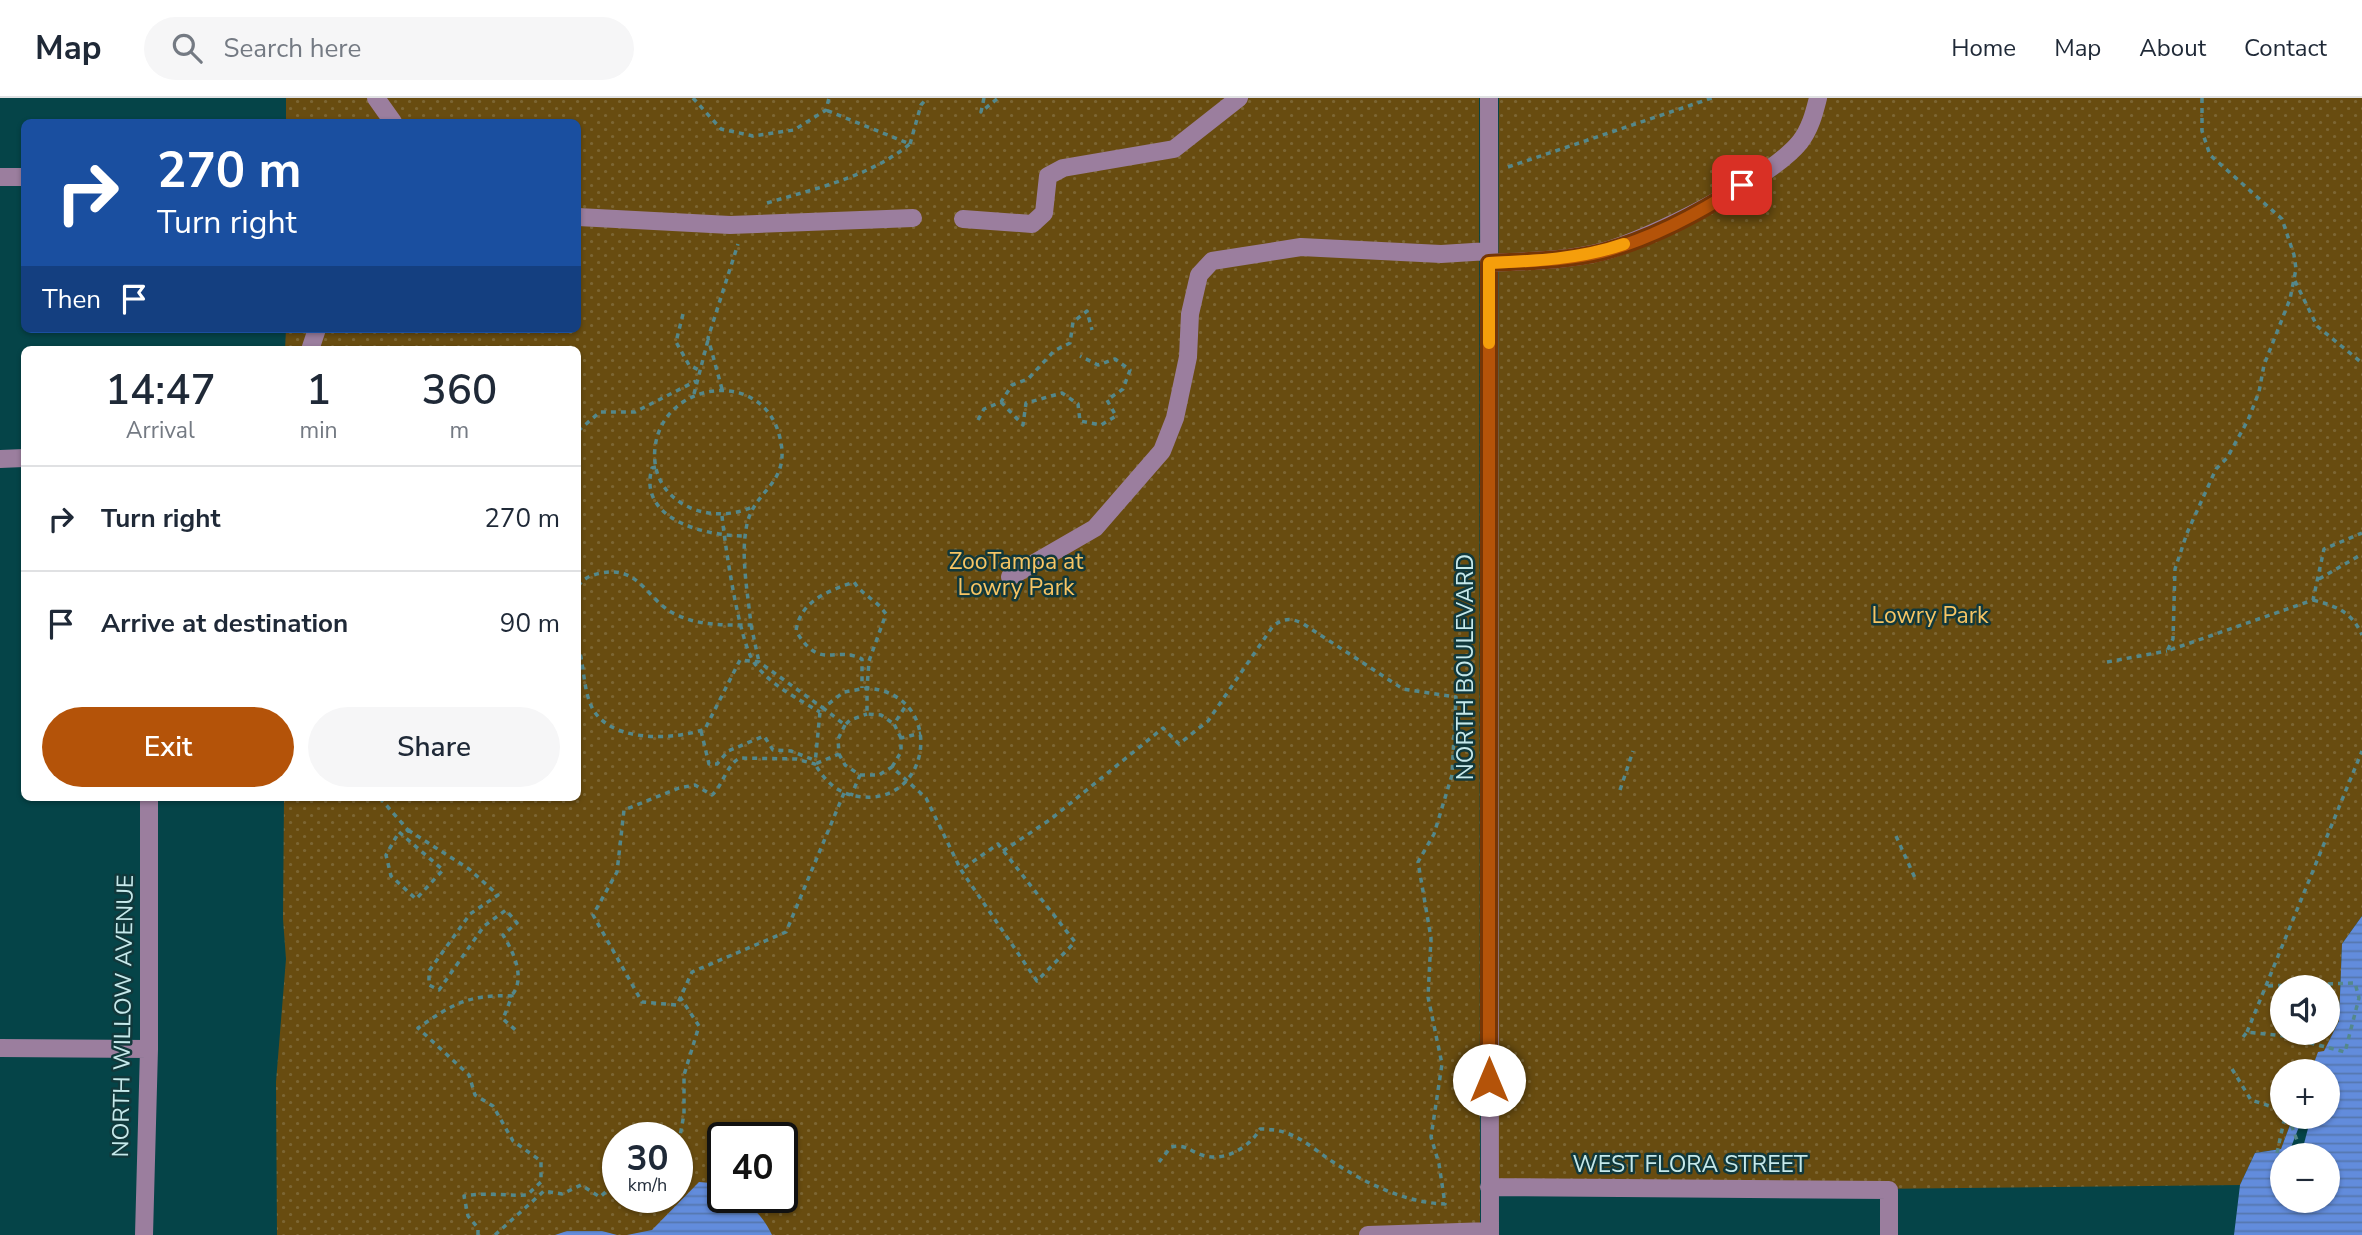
<!DOCTYPE html>
<meta charset="utf-8">
<style>
body{margin:0;font-family:"Nunito Sans",sans-serif;background:#f6f6f7;color:#1f2937;height:100vh;display:flex;flex-direction:column;font-size:26px;white-space:nowrap}
*{box-sizing:border-box;margin:0}
p{font-size:23px;color:#747a83}
.icon{flex:none;width:38px;height:38px;fill:none;stroke:currentColor;stroke-width:2;stroke-linecap:round;stroke-linejoin:round}
.map{position:relative;flex:1;overflow:hidden}
.sheet{position:absolute;left:21px;top:248px;width:560px;height:455px;display:flex;flex-direction:column;background:#fff;border-radius:10px;box-shadow:0 2px 5px #0004}
.sheet>*{flex:none}
.guide{position:absolute;left:21px;top:21px;width:560px;height:214px;border-radius:10px;box-shadow:0 2px 5px #0004;background:#1a4fa0;color:#fff;overflow:hidden}
.fabs{position:absolute;left:2270px;top:877px;display:grid;gap:14px}
.fabs a{display:grid;place-items:center;width:70px;height:70px;border-radius:50%;background:#fff;box-shadow:0 2px 5px #0004;font-size:35px}
.speed{position:absolute;left:602px;top:1024px;display:flex;gap:14px;font-size:35px;font-weight:700;text-align:center}
.speed>*{display:grid;place-content:center;width:91px;height:91px;border-radius:50%;background:#fff;box-shadow:0 2px 5px #0004;line-height:1}
.speed small{font-size:18px;font-weight:400}
.speed .limit{border:4px solid #111;border-radius:10px;background:#fff;color:#111}
.pin{position:absolute;display:grid;place-items:center;width:60px;height:60px;color:#fff;margin:-30px;border-radius:14px;box-shadow:0 4px 10px #0006}
.me{position:absolute;width:77px;margin:-38px;rotate:0deg;stroke-linejoin:round;filter:drop-shadow(0 0 5px #0008)}
.turn{display:flex;align-items:center;gap:24px;height:147px;padding:0 21px;font-size:32px}
.turn .icon{width:91px;height:91px;stroke-width:2.5}
.turn b{display:block;font-size:49px;line-height:60px}
.then{display:flex;align-items:center;height:66px;padding:0 21px;background:#0003;gap:14px;font-size:26px}
.eta{display:flex;justify-content:space-evenly;align-items:center;height:119px;text-align:center}
.eta b{font-size:42px;font-weight:600;line-height:49px}
.cta{display:flex;gap:14px;margin-top:auto;padding:14px 21px}
.cta a{flex:1;height:80px;border-radius:42px;background:#b45309;color:#fff;font-size:28px;font-weight:600;line-height:80px;text-align:center}
.cta a+a{background:#f6f6f7;color:#1f2937}
ul{padding:0;list-style:none}
li{display:flex;align-items:center;gap:21px;height:105px;padding:0 21px;border-top:2px solid #e0e1e3}
li div{flex:1}
li b{display:block;font-size:26px}
li em{font-style:normal}
header{display:flex;align-items:center;gap:42px;box-sizing:border-box;height:98px;padding:0 35px;background:#fff;border-bottom:2px solid #e0e1e3}
header strong{font-size:33px}
nav{display:flex;gap:38px;margin-inline-start:auto;font-size:24px}
.search{width:490px;height:63px;background:#f6f6f7;display:flex;align-items:center;gap:18px;box-sizing:border-box;padding:0 24px;border-radius:38px;color:#747a83;font-size:26px}
.map>svg:first-child{display:block}
.park{fill:url(#park-dots);fill-rule:evenodd}
.water{fill:url(#water-rules);fill-rule:evenodd}
.pier{fill:#054448}
.lines{fill:none;stroke-linecap:round;stroke-linejoin:round}
.path{stroke:#54888b;stroke-width:3.5;stroke-dasharray:5 5;stroke-linecap:butt}
.minor{stroke:#9b7e9e;stroke-width:18}
.route-casing{stroke:#753606;stroke-width:18}
.route{stroke:#b45309;stroke-width:12}
.slow{stroke:#f59e0b;stroke-width:12}
.labels{text-anchor:middle;dominant-baseline:central;stroke-width:5;stroke-linejoin:round;paint-order:stroke}
.park-label{font-size:23px;fill:#f7c564;stroke:#11383b}
.street-label{font-size:23px;fill:#c6e9eb;stroke:#11383b}
</style>
<header>
<strong>Map</strong>
<div class="search"><svg class="icon" aria-label="search" viewBox="0 0 24 24"><circle cx="10" cy="10" r="6"/><path d="M15 15l6 6"/></svg>Search here</div>
<nav><a>Home</a><a>Map</a><a>About</a><a>Contact</a></nav>
</header>
<div class="map">
<svg width="2362" height="1137" viewBox="0 0 2362 1137">
<defs>
<pattern id="park-dots" width="8" height="8" patternUnits="userSpaceOnUse" patternTransform="scale(1.75)"><rect width="8" height="8" fill="#684c10"/><path d="M2 2h.1M6 6h.1" fill="none" stroke="#7c6633" stroke-width="1.8" stroke-linecap="round"/></pattern>
<pattern id="water-rules" width="6" height="5" patternUnits="userSpaceOnUse" patternTransform="scale(1.75)"><rect width="6" height="5" fill="#628cdc"/><path d="M0 2.5h6" fill="none" stroke="#5677af"/></pattern>
</defs>
<rect width="100%" height="100%" fill="#054448"/>
<path class="park" d="M 286,0 L 1479,0 L 1480,1137 L 277,1137 L 276,984 L 286,861 L 283,821 L 284,700 L 578,700 L 578,252 L 285,252 L 286,231 L 578,231 L 578,24 L 286,24 ZM 618,1040 L 677,1040 L 677,1099 L 618,1099 ZM 723,1040 L 782,1040 L 782,1099 L 723,1099 Z
M 1499,0 L 2362,0 L 2362,818 L 2342,846 L 2339,923 L 2324,954 L 2318,955 L 2311,973 L 2282,973 L 2282,1018 L 2293,1019 L 2281,1051 L 2255,1055 L 2240,1087 L 1496,1095 ZM 2282,889 L 2328,889 L 2328,934 L 2282,934 Z"/>
<path class="water" d="M 2362,818 L 2362,1137 L 2234,1137 L 2240,1087 L 2255,1055 L 2281,1051 L 2293,1019 L 2328,1018 L 2328,973 L 2311,973 L 2318,954 L 2324,953 L 2339,923 L 2342,846 ZM 2282,1057 L 2328,1057 L 2328,1102 L 2282,1102 Z
M 699,1084 L 723,1086 L 723,1099 C 746,1099 762,1116 772,1137 L 627,1137 L 652,1132 Z
M 567,1133 L 602,1133 L 617,1137 L 555,1137 Z"/>
<path class="pier" d="M 2302,1021 L 2310,1023 L 2301,1057 L 2288,1057 Z"/>
<g class="lines">
<path class="path" d="M 693,0 L 721,31 L 753,38 L 794,32 L 826,12 L 829,0
M 984,0 L 981,14 L 998,0
M 2202,0 L 2202,33 L 2210,57 L 2282,121 L 2294,157 L 2296,171 L 2290,201 L 2264,267 L 2259,294 L 2248,322 L 2227,360 L 2216,371 L 2187,435 L 2175,471 L 2173,541 L 2167,553 L 2313,502 L 2324,451 L 2362,435
M 910,46 L 921,7 L 927,0
M 1508,69 L 1712,0
M 767,105 C 817,90 869,79 910,46 L 826,12
M 2295,183 L 2317,228 L 2362,265
M 683,216 L 676,244 L 689,267 L 699,272
M 722,291 L 708,240 L 738,146
M 694,296 L 708,242
M 1001,304 L 1023,327 L 1026,305 L 1062,295 L 1078,306 L 1080,323 L 1101,327 L 1116,318 L 1107,302 L 1123,291 L 1130,272 L 1115,261 L 1098,267 L 1080,258
M 978,322 L 984,311 L 1001,304 L 1012,287 L 1028,281 L 1054,253 L 1070,245 L 1073,224 L 1087,213 L 1092,232
M 578,333 L 600,314 L 635,314 L 696,283
M 656,369 L 652,370 C 637,422 706,438 745,438
M 722,418 C 725,447 739,545 755,566 C 771,587 798,601 820,614
M 2319,481 L 2362,456
M 578,488 C 584,480 591,477 601,475 C 641,467 647,504 677,517 C 701,528 725,527 751,527 C 748,495 740,458 747,426 C 755,390 793,386 779,336 C 760,269 662,284 655,350 C 649,404 709,429 752,409
M 2313,502 C 2336,508 2352,514 2362,537
M 751,527 L 759,564
M 578,547 C 584,566 583,587 590,605 C 605,645 672,643 705,631 L 740,562 L 759,564 L 823,610 L 844,594 L 867,590 L 869,563 L 886,516 C 875,500 864,499 854,484 C 828,493 800,503 796,533 C 821,574 834,547 862,561 L 862,590
M 2107,564 L 2167,553
M 845,627 L 838,641 L 839,656 L 815,666 C 824,682 837,695 856,698 C 932,712 948,596 867,590 L 867,616 L 881,617 L 894,626
M 701,633 L 709,666 L 717,666 L 728,653 L 764,638 L 773,652 L 791,653 L 814,662
M 901,640 L 894,626 L 907,606
M 839,656 L 845,667 L 860,677 L 851,698
M 892,669 L 901,654 L 901,640 L 921,635
M 860,677 L 879,677 L 892,669 L 926,700 L 961,772 L 1037,883 L 1075,844 L 998,746 L 961,772
M 1620,692 L 1633,653
M 844,695 L 786,834 L 692,874 L 677,907 L 642,904 L 593,817 L 617,774 L 624,712 L 679,690 L 695,687 L 712,697 C 723,687 727,666 740,660 L 796,661 L 815,666 L 820,614 L 823,610 L 845,627 L 850,622 L 867,616
M 380,700 L 408,732 L 403,738
M 408,732 L 469,771 L 498,797 L 470,816 L 429,873 L 429,887 L 439,892 L 484,828 L 506,812 L 517,825 L 503,837 C 513,853 526,880 512,897
M 399,734 L 443,772 L 416,801 L 391,778 L 386,757 Z
M 1896,738 L 1915,780
M 1003,753 L 1051,721 L 1163,630 L 1179,646 L 1208,623 L 1273,528 C 1284,520 1290,520 1302,525 L 1403,591 L 1456,599 L 1452,677 L 1434,736 L 1418,764 L 1431,840 L 1428,899 L 1442,966 L 1431,1039 L 1439,1066 L 1445,1106 C 1406,1105 1365,1085 1333,1064 C 1306,1046 1294,1031 1260,1031 C 1250,1049 1224,1065 1202,1057 C 1189,1053 1187,1046 1171,1049 L 1159,1064
M 2247,934 L 2362,653
M 2243,939 L 2247,934 L 2284,938 L 2345,954 L 2359,900 L 2355,885 L 2265,888
M 2232,971 L 2251,1002 L 2282,1012
M 2288,1018 L 2298,1045
M 677,1055 L 684,1016 L 684,977 L 699,928 L 680,899
M 2277,1055 L 2285,1018
M 478,1137 L 478,1130 L 468,1118 L 464,1098 C 485,1094 505,1098 527,1097 L 541,1084 L 541,1063 L 513,1043 L 493,1008 L 475,997 L 469,977 L 418,930 C 452,906 470,896 512,898 L 503,921 L 519,935
M 495,1137 L 544,1093 L 562,1096 L 581,1087 L 600,1099 L 618,1083"/>
<path class="minor" d="M 376,0 L 393,24
M 1489,0 L 1490,1137
M 0,79 L 24,79
M 578,119 L 730,127 L 913,120
M 963,121 L 1032,126 L 1044,115 L 1048,78 L 1063,70 L 1174,51 L 1239,0
M 1489,165 C 1526,163 1565,163 1601,154 C 1648,142 1770,81 1800,44 C 1810,31 1814,16 1818,0
M 310,252 L 317,231
M 0,361 L 24,360
M 1010,479 L 1095,430 L 1162,353 L 1175,320 L 1188,259 L 1190,216 L 1199,177 L 1212,163 L 1301,149 L 1441,156 L 1489,153
M 0,950 L 149,951
M 1489,1089 L 1889,1092 L 1889,1137
M 144,1137 L 149,951 L 149,700
M 1368,1137 L 1490,1133"/>
</g>
<g class="lines">
<g class="route-casing">
<path id="route" d="M 1489,982 L 1489,165 C 1526,163 1566,163 1602,154 C 1650,141 1700,115 1742,87"/>
</g>
<use href="#route" class="route"/>
<path class="slow" d="M 1489,245 L 1489,165 C 1535,163 1581,161 1624,146"/>
</g>
<g class="labels">
<g class="park-label">
<text x="1016" y="463">ZooTampa at<tspan x="1016" dy="26">Lowry Park</tspan></text>
<text x="1930" y="517">Lowry Park</text>
</g>
<g class="street-label">
<text transform="translate(1465 569) rotate(-90)">NORTH BOULEVARD</text>
<text transform="translate(123 918) rotate(-89)">NORTH WILLOW AVENUE</text>
<text x="1690" y="1066">WEST FLORA STREET</text>
</g>
</g>
</svg>
<div class="fabs">
<a><svg class="icon" aria-label="sound" viewBox="0 0 24 24"><path d="M4 9h4l5-4v14l-5-4H4zM17 9q2 3 0 6"/></svg></a>
<a>+</a>
<a>−</a>
</div>
<div class="speed"><div>30<small>km/h</small></div><div class="limit">40</div></div>
<div class="pin" style="left:1742px;top:87px;background:#d93025"><svg class="icon" aria-label="arrive" viewBox="0 0 24 24"><path d="M6 21V4h12l-3 4 3 4H6"/></svg></div>
<svg class="me" style="left:1489px;top:982px" viewBox="-20 -20 40 40"><circle r="19" fill="#fff"/><path d="M0-13L10 11 0 6-10 11z" fill="#b45309"/></svg>
<div class="guide">
<div class="turn"><svg class="icon" aria-label="right" viewBox="0 0 24 24"><path d="M7 20v-9h11M14 6l5 5-5 5"/></svg><div><b>270 m</b>Turn right</div></div>
<div class="then">Then<svg class="icon" aria-label="arrive" viewBox="0 0 24 24"><path d="M6 21V4h12l-3 4 3 4H6"/></svg></div>
</div>
<section class="sheet">
<div class="eta">
<div><b>14:47</b><p>Arrival</p></div>
<div><b>1</b><p>min</p></div>
<div><b>360</b><p>m</p></div>
</div>
<ul>
<li><svg class="icon" aria-label="right" viewBox="0 0 24 24"><path d="M7 20v-9h11M14 6l5 5-5 5"/></svg><div><b>Turn right</b></div><em>270 m</em></li>
<li><svg class="icon" aria-label="arrive" viewBox="0 0 24 24"><path d="M6 21V4h12l-3 4 3 4H6"/></svg><div><b>Arrive at destination</b></div><em>90 m</em></li>
</ul>
<div class="cta"><a>Exit</a><a>Share</a></div>
</section>
</div>
